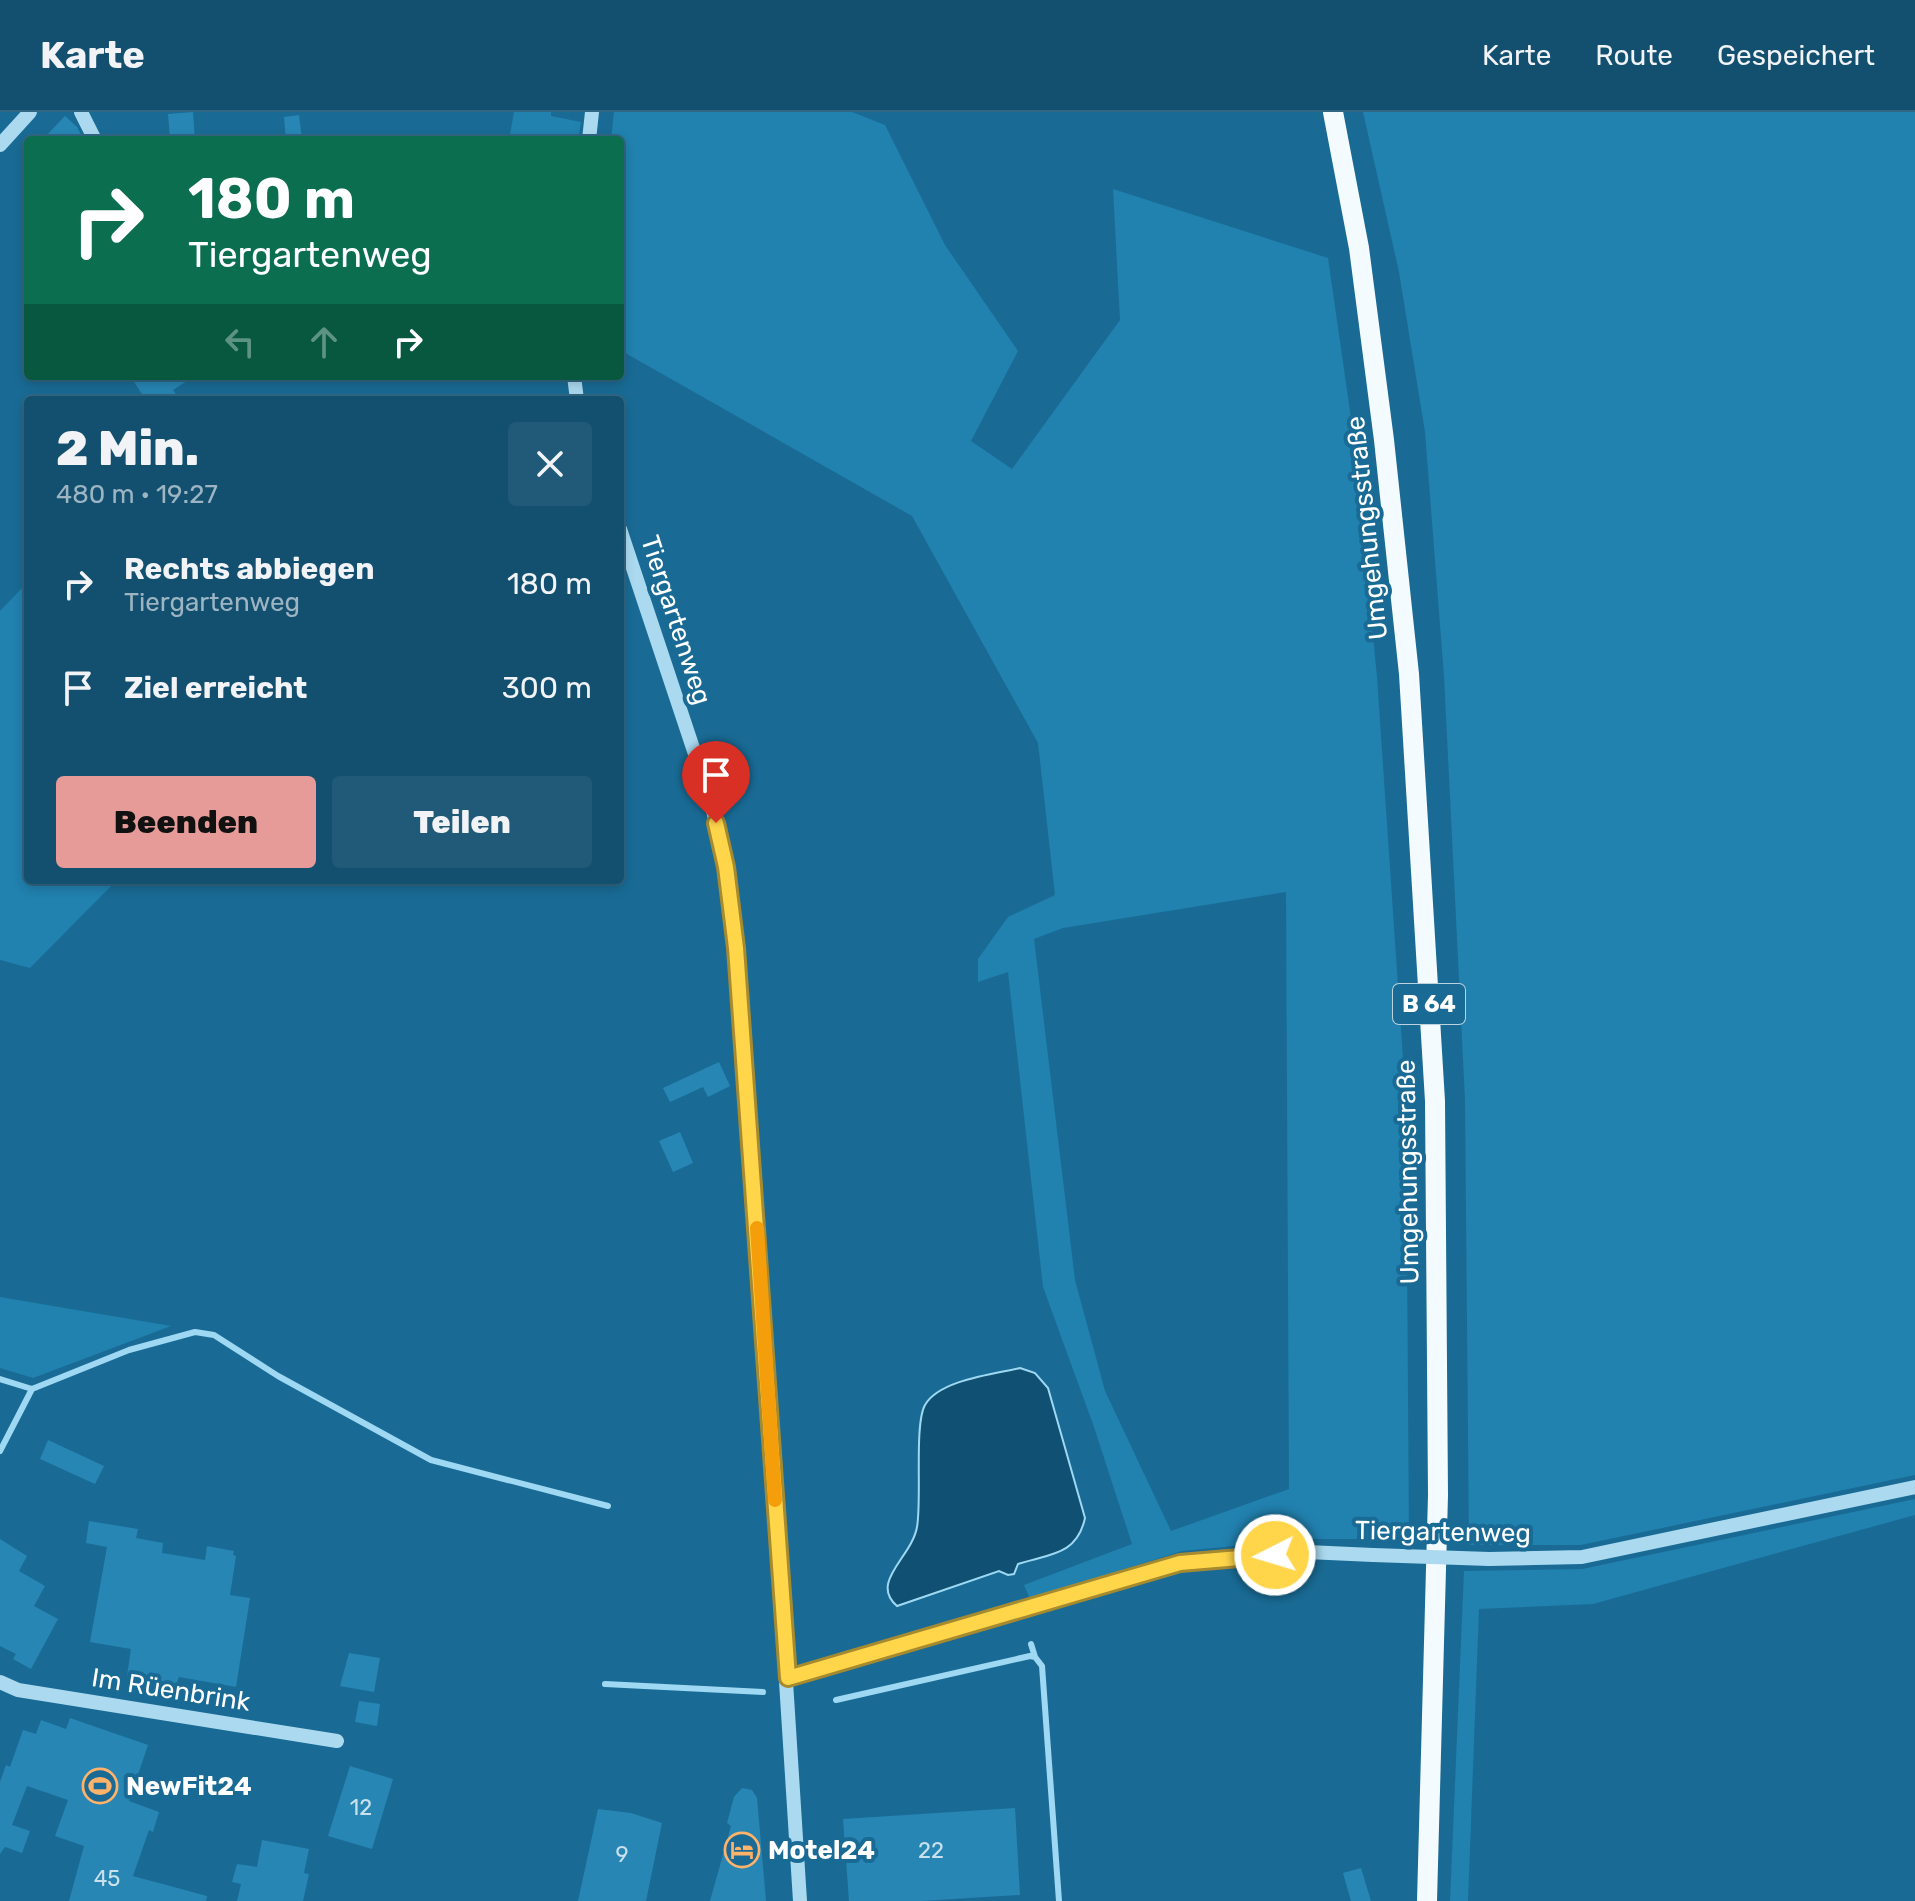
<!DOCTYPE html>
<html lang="de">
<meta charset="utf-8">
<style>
body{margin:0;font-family:Rubik,sans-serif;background:#205a78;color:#f1f3f6;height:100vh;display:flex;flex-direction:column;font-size:30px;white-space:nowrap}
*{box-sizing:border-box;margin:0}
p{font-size:26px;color:#9db5c3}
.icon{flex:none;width:44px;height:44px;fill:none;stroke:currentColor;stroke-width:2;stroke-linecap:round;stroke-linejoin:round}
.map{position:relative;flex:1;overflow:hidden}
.drawer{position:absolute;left:24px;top:284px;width:600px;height:488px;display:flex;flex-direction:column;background:#135070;border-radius:8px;box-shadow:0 4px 12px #0003,0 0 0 2px #326783}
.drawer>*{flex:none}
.top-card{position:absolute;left:24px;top:24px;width:600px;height:244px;border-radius:8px;box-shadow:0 4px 12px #0003,0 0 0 2px #326783;background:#0b6e4f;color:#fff;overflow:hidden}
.pin{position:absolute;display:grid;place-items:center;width:68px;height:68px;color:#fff;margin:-82px -34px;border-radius:50% 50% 50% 0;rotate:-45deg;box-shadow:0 0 8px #0007}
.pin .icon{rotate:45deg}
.me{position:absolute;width:88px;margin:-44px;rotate:265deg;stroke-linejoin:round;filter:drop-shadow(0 0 6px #0008)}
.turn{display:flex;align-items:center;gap:28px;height:168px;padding:0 32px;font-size:36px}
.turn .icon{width:104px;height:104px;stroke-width:2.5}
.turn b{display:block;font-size:56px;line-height:68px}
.lanes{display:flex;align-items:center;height:76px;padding:0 32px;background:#0003;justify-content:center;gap:40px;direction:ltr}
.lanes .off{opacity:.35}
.round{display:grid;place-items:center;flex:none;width:84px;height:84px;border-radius:8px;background:#205a78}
.overview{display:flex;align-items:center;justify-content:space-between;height:136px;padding:0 32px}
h1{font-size:48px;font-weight:800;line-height:60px}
.action{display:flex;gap:16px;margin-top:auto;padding:16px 32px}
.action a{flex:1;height:92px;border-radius:8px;background:#e69b98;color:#111;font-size:32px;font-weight:800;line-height:92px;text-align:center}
.action a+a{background:#205a78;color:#f1f3f6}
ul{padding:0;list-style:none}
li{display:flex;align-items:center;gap:24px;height:104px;padding:0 32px}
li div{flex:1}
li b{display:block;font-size:30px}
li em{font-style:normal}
header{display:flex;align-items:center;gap:48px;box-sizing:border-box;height:112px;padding:0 40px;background:#135070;border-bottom:2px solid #326783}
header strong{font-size:38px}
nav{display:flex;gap:44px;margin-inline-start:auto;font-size:28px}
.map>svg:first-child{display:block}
.green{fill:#2181af;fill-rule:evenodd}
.water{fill:#105173;stroke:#9ed8f3;stroke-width:2}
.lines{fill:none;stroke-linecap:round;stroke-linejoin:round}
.stream{stroke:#9ed8f3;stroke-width:6}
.building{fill:#2786b4}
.minor{stroke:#abdaf0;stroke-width:14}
.major{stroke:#f4fbff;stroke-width:20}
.minor-bridge{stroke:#abdaf0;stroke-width:14}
.route-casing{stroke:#a68a30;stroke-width:20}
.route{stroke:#ffd54a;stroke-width:14}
.slow{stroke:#f59e0b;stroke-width:14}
.labels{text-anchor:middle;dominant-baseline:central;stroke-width:8;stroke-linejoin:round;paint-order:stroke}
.number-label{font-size:22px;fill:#c9e1ec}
.shield{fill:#196b95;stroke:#bad3df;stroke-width:2}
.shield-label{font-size:24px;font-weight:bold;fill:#fff}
.street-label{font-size:26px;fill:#fff;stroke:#196b95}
.poi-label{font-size:26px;font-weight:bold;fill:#fff;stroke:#196b95;text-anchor:start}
</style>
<header>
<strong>Karte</strong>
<nav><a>Karte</a><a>Route</a><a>Gespeichert</a></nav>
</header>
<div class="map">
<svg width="1915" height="1789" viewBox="0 0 1915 1789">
<rect width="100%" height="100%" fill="#196b95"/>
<path class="green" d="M 514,0 L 551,0 L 551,4 L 581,10 L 578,28 L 509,28 Z
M 614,0 L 852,0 L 885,13 L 945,133 L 1018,239 L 971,329 L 1012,357 L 1120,208 L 1113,77 L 1328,146 L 1354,327 L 1377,565 L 1406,991 L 1409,1427 L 1307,1427 L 1182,1439 L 1030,1487 L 1024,1473 L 1132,1432 L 1094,1315 L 1043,1175 L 1008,860 L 978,870 L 978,847 L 1008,805 L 1055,783 L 1038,631 L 912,404 L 620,238 L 620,28 L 611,28 ZM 1286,780 L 1289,1377 L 1171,1419 L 1105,1279 L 1075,1168 L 1034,827 L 1063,816 Z
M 1363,0 L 1915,0 L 1915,1363 L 1581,1433 L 1469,1433 L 1465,988 L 1444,564 L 1425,320 L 1399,160 Z
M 22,476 L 28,481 L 28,768 L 117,768 L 30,856 L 0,848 L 0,499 Z
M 0,1185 L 171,1214 L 33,1266 L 0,1256 Z
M 1915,1387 L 1915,1403 L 1593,1492 L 1479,1497 L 1468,1789 L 1450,1789 L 1464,1459 L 1582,1457 Z"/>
<path class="water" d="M 1020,1256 L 1035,1261 L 1048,1276 L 1085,1406 C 1077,1443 1050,1442 1018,1452 L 1014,1462 L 1008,1463 L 999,1459 L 897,1494 C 869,1470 912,1445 917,1415 C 922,1388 914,1312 925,1293 C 939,1268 994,1262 1020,1256 Z"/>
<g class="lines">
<path class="stream" d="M 0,1267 L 32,1277 L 129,1238 L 195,1220 L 214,1223 L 278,1264 L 431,1348 L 608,1394
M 0,1339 L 32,1277
M 1031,1532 L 1035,1545
M 605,1572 L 763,1580
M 836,1588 L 1030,1544 L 1035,1545 L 1042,1554 L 1059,1789"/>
</g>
<path class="building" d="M 193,0 L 195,28 L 170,26 L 168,2 Z
M 299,3 L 302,28 L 286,28 L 284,5 Z
M 65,4 L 77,15 L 84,28 L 42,28 Z
M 130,264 L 195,264 L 173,278 L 180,288 L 146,288 Z
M 719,950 L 730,974 L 708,985 L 703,975 L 670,990 L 663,976 Z
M 680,1020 L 693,1051 L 673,1060 L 659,1029 Z
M 48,1328 L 104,1354 L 95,1372 L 40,1347 Z
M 89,1409 L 138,1417 L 136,1426 L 163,1431 L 162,1441 L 205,1448 L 207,1434 L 234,1439 L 233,1443 L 236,1444 L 230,1483 L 250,1486 L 236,1575 L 179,1565 L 173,1581 L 153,1578 L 154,1569 L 127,1564 L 131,1537 L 90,1530 L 107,1435 L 86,1431 Z
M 0,1427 L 27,1444 L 19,1459 L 45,1474 L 34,1494 L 58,1507 L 31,1557 L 13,1547 L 16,1542 L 0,1534 Z
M 349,1541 L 380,1546 L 374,1580 L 340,1574 Z
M 359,1589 L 380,1592 L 377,1614 L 355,1610 Z
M 70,1606 L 148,1633 L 129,1689 L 159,1700 L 153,1720 L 149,1718 L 133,1764 L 207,1784 L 206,1789 L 69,1789 L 84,1734 L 55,1724 L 68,1688 L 27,1674 L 12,1713 L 30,1719 L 22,1741 L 5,1735 L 0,1742 L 0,1670 L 6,1653 L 10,1655 L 23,1618 L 36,1622 L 41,1608 L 66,1617 Z
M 350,1654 L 393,1667 L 372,1737 L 328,1724 Z
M 742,1676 L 752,1678 L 757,1686 L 766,1789 L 710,1789 L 731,1714 L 727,1711 L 734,1685 Z
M 1015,1696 L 1020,1783 L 922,1789 L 849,1789 L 843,1707 Z
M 598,1697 L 631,1701 L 662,1711 L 646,1789 L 578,1789 Z
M 262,1728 L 309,1737 L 304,1761 L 309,1762 L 303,1789 L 237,1789 L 241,1772 L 232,1770 L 237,1752 L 257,1755 Z
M 1361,1756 L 1371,1789 L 1351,1789 L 1343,1761 Z"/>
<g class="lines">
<path class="minor" d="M 81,0 L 95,28
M 589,28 L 592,0
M 0,33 L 30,0
M 574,264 L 577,288
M 620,417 L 711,690 L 726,755 L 736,836 L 757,1115 L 800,1789
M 1489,1447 L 1582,1445 L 1915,1375
M 788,1566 L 1180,1451 L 1307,1440 L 1373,1443
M 0,1570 L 18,1578 L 337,1629"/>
<path class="major" d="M 1333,0 L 1359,136 L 1384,328 L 1409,562 L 1435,989 L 1438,1383 L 1427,1789"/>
<path class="minor-bridge" d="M 1373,1443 L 1489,1447"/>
</g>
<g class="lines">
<g class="route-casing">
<path id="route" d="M 716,711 L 726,755 L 736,836 L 788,1566 L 1180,1451 L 1275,1443"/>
</g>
<use href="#route" class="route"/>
<path class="slow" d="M 757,1116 L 775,1388"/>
</g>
<defs>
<g id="stadium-ring" transform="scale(1.8)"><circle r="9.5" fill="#196b95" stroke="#ffb26a" stroke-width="1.5"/><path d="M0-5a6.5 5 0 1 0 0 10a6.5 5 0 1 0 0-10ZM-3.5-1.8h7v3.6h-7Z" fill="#ffb26a"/></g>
<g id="hotel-ring" transform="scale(1.8)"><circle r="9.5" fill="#196b95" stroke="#ffb26a" stroke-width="1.5"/><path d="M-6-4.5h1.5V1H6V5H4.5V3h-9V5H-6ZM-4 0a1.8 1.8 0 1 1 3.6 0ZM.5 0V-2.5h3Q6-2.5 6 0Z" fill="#ffb26a"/></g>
</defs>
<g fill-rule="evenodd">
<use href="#stadium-ring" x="100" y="1674"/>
<use href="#hotel-ring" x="742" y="1738"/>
</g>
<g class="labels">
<g class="number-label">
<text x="361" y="1695">12</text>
<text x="931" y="1738">22</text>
<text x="622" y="1742">9</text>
<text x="107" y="1766">45</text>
</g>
<rect class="shield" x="1393" y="872" width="72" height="40" rx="6"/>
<g class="shield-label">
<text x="1429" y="892">B 64</text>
</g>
<g class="street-label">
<text transform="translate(1367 416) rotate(-96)">Umgehungsstraße</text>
<text transform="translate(676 508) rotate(72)">Tiergartenweg</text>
<text transform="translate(1408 1060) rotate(-91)">Umgehungsstraße</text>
<text transform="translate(1443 1420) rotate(1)">Tiergartenweg</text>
<text transform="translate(171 1578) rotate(9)">Im Rüenbrink</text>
</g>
<g class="poi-label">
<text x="126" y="1674">NewFit24</text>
<text x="768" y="1738">Motel24</text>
</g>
</g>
</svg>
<div class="pin" style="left:716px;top:711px;background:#d93025"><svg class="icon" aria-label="arrive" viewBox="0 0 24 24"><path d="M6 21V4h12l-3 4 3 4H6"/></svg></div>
<svg class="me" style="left:1275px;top:1443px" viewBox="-20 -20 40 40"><circle r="17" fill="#ffd54a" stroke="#fff" stroke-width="3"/><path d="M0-11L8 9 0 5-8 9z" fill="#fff"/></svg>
<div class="top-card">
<div class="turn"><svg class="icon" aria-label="right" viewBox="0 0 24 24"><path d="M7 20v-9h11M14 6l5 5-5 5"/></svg><div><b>180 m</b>Tiergartenweg</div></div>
<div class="lanes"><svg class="icon off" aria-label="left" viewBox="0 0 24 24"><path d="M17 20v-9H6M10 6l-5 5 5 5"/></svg><svg class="icon off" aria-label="ahead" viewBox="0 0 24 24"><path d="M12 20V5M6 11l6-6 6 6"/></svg><svg class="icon" aria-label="right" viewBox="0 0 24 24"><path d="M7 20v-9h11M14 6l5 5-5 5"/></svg></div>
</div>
<section class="drawer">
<div class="overview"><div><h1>2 Min.</h1><p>480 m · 19:27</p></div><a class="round"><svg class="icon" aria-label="close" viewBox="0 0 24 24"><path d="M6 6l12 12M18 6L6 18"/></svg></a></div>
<ul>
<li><svg class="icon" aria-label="right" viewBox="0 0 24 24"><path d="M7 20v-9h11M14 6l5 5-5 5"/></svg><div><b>Rechts abbiegen</b><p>Tiergartenweg</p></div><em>180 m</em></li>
<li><svg class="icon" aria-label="arrive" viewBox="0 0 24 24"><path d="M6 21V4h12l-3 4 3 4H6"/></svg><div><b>Ziel erreicht</b></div><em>300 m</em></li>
</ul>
<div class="action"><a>Beenden</a><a>Teilen</a></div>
</section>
</div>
